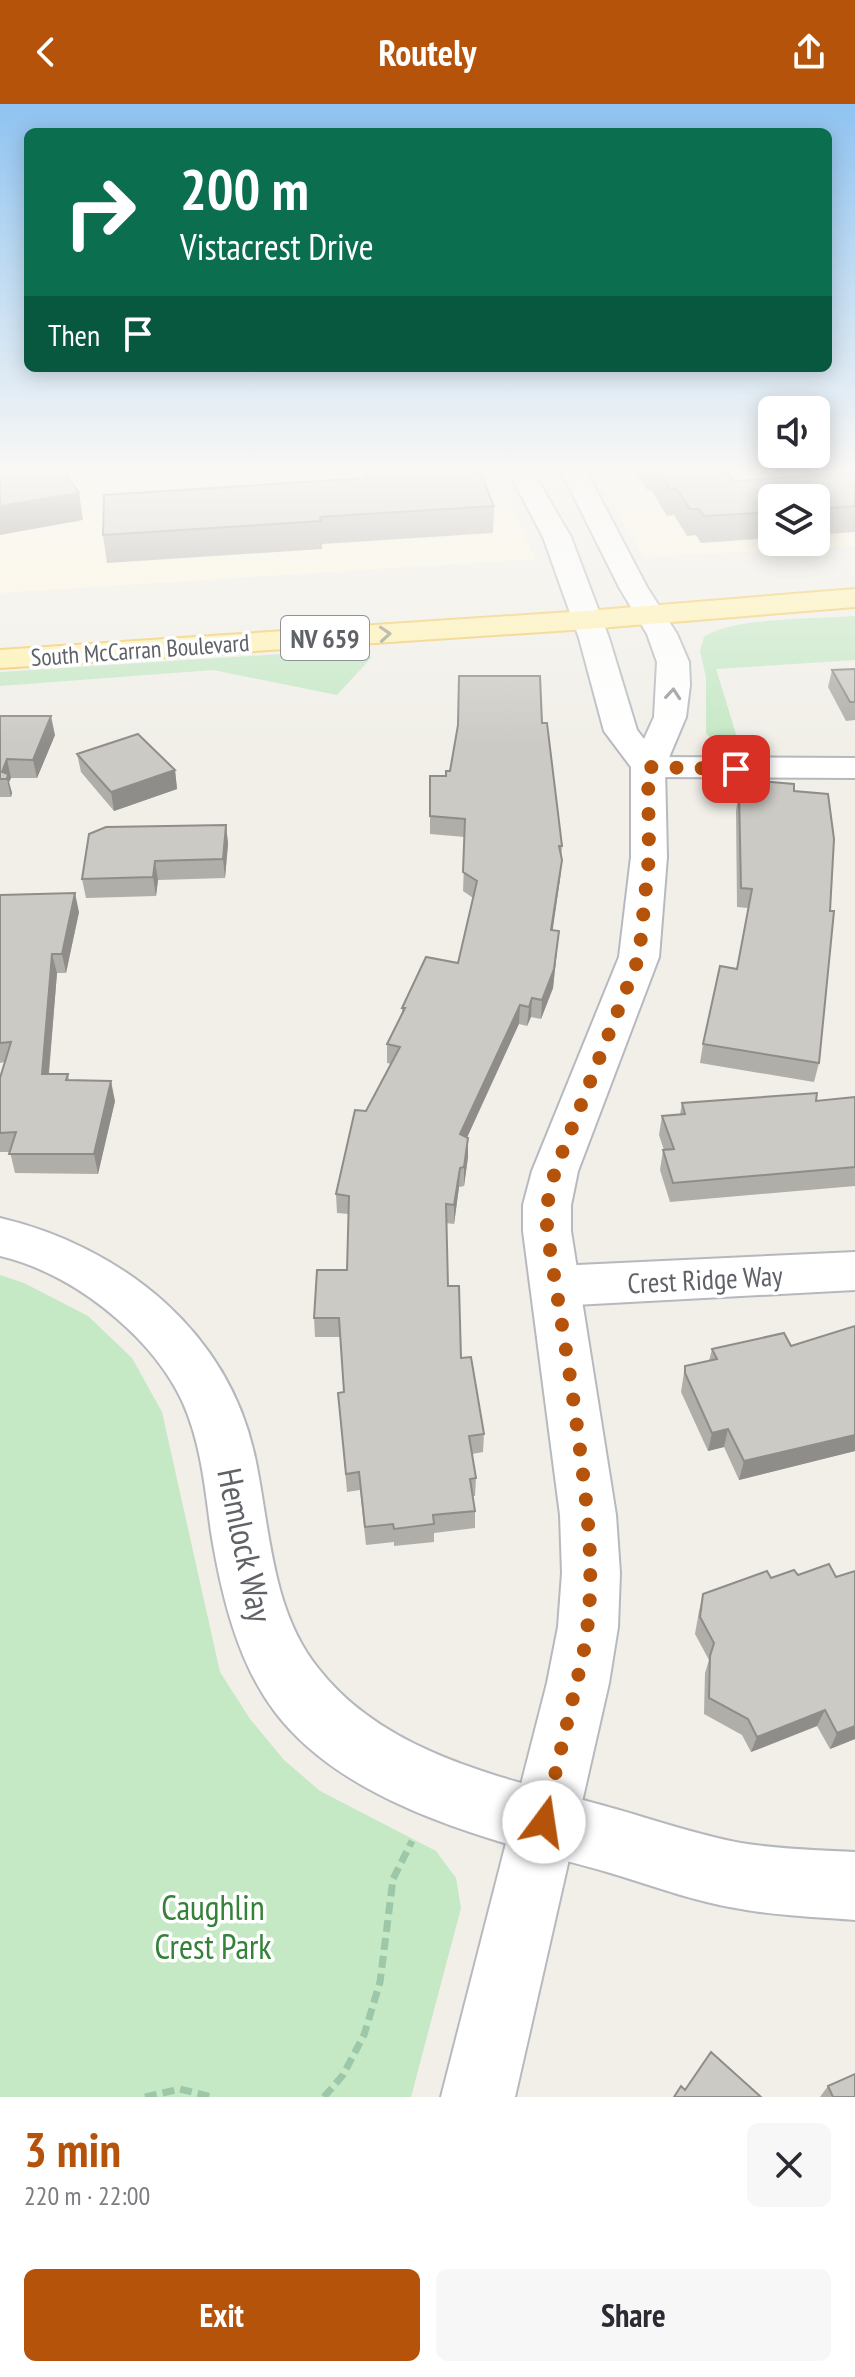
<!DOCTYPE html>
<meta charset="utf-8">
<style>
body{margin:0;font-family:"PT Sans Narrow",sans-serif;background:#f7f7f7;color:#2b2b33;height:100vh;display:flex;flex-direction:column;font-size:30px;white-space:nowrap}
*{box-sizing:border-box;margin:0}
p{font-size:26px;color:#7c7c81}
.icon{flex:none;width:44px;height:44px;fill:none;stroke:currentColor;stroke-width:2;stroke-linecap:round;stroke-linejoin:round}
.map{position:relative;height:1993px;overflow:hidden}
.panel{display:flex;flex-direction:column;background:#fff;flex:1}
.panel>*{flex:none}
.banner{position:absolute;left:24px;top:24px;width:808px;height:244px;border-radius:12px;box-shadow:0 4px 20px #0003;background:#0b6e4f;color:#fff;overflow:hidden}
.fabs{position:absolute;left:758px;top:292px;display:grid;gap:16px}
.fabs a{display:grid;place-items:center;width:72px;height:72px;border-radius:12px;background:#fff;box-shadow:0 4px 20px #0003;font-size:40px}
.pin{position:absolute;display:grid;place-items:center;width:68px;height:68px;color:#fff;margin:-34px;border-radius:16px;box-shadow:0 4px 12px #0006}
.me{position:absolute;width:88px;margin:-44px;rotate:14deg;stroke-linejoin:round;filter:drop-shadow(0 0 6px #0008)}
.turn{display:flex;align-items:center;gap:28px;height:168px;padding:0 24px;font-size:36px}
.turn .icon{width:104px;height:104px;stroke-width:2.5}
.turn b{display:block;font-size:56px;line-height:68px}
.then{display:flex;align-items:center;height:76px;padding:0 24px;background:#0003;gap:16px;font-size:30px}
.round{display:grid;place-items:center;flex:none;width:84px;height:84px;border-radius:12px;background:#f7f7f7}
.summary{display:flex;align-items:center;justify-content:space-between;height:136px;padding:0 24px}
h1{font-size:48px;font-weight:700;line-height:60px;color:#b45309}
.action{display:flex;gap:16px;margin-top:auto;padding:16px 24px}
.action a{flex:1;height:92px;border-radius:12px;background:#b45309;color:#fff;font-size:32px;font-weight:700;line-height:92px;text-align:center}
.action a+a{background:#f7f7f7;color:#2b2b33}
header{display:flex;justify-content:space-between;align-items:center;height:104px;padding:0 24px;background:#b45309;color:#fff;font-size:36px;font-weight:700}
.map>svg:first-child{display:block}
.commercial{fill:#fef7e0;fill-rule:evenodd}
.green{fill:#c5e8c5}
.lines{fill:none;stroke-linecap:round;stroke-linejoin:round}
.street-casing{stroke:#b5b8bc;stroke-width:4}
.secondary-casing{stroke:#b6babf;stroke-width:4}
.primary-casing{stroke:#f2c960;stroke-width:4}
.path{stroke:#9cc7a9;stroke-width:7;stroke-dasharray:12 6;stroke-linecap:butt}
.street{fill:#fff;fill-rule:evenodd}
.secondary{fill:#fff;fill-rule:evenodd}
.primary{fill:#fff2af;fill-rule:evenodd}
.wall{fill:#afaea9}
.shaded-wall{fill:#8f8d8a}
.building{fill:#cccac5;stroke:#8f8d8a;stroke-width:2}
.oneway{stroke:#979581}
.oneway2{stroke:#979a9d}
.route{stroke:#b45309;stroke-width:14;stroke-dasharray:0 25.2}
.labels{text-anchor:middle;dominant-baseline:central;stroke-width:7;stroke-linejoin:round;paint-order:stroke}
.far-street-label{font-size:24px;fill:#5f6368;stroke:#fff}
.shield{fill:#fff;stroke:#8f9295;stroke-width:2}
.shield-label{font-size:26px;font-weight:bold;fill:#5f6368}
.street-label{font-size:28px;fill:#5f6368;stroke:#fff}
.near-street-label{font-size:34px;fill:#5f6368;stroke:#fff}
.near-park-label{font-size:34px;fill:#348238;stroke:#fff}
</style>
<header><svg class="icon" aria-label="back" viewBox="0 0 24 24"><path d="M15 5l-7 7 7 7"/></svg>Routely<svg class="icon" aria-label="share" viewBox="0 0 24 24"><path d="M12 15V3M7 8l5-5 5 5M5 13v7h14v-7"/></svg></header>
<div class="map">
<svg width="855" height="1993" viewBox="0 0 855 1993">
<rect width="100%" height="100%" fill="#f1efe8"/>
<path class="commercial" d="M 0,363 L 495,363 L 535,455 L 0,489 Z
M 591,363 L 833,363 L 855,390 L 855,442 L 644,453 ZM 772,394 L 816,394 L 816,438 L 772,438 Z"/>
<path class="green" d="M 855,512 L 855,556 L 716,565 L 740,643 L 716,641 L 706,629 L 706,573 L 700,547 L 704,533 C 732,513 818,515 855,512 Z
M 359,545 L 369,548 L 371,554 L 337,591 L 213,566 L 0,582 L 0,568 Z
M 0,1171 L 24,1179 L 88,1212 L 132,1254 L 162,1308 L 220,1568 L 250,1615 L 284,1656 L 320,1687 L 436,1747 L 456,1774 L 461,1804 L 411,1993 L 0,1993 Z"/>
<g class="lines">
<g class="street-casing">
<path id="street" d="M 648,653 L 855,654 L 855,674 L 648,673 L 636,670 L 631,663 L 636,656 Z
M 0,1114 C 123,1143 231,1229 256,1358 C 270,1427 272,1507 318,1564 C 387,1653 510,1675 612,1704 C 655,1716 697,1731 741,1739 C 778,1745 817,1746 855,1748 L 855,1816 C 817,1813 778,1812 741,1805 C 695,1798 651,1781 607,1768 C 497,1737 348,1704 275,1608 C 237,1558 221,1489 211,1428 C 205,1383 201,1340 183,1299 C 168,1266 143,1237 116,1214 C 83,1185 42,1162 0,1152 Z
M 855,1148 L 855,1186 L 556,1202 L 539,1196 L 531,1182 L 539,1168 L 556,1162 Z"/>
</g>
<g class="secondary-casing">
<path id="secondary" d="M 506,363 L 530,363 L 571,433 L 609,534 L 637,626 L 644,635 L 654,613 L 657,558 L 647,530 L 619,483 L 559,363 L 584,363 L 647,483 L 677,530 L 689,558 L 690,581 L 686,613 L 665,663 L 667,753 L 659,853 L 578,1067 L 571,1101 L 571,1127 L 616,1411 L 620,1469 L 618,1523 L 609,1579 L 515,1993 L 441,1993 L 547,1579 L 558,1523 L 562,1469 L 560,1411 L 523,1127 L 523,1101 L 532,1067 L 619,853 L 631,753 L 631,663 L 604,627 L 579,534 L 543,433 Z"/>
</g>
<g class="primary-casing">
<path id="primary" d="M 855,485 L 855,503 L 586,525 L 0,564 L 0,546 L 586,507 Z"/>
</g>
<path class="path" d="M 145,1993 L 180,1985 L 212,1993
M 324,1993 L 343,1971 L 364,1931 L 380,1878 L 393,1775 L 412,1737"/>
<use href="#street" class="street"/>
<use href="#secondary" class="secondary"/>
<use href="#primary" class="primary"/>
</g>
<path class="wall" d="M 632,363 L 723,363 L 734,377 L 855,369 L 855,428 L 816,431 L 816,394 L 772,394 L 772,434 L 701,439 L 696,431 L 687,432 L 674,411 L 667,412 L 651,386 L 647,386 Z
M 366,364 L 494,402 L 493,429 L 322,440 L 322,445 L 107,459 L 103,431 L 366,374 Z
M 855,565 L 855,616 L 846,617 L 828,583 L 832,566 Z
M 0,612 L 55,631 L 37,674 L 11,674 L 9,678 L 12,689 L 11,693 L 0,693 Z
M 542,619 L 562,742 L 560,775 L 552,826 L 559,827 L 553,884 L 541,915 L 531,913 L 527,922 L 519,920 L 512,932 L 467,1033 L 468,1053 L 464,1082 L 459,1083 L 454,1120 L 446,1119 L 448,1182 L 461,1254 L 484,1330 L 483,1348 L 472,1350 L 476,1374 L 475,1392 L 473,1392 L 475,1407 L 475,1424 L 434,1429 L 434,1438 L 394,1442 L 394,1438 L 366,1441 L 360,1386 L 347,1388 L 338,1289 L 344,1288 L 340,1233 L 315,1233 L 314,1214 L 347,1166 L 349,1110 L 337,1109 L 336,1090 L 366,1007 L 391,960 L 387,959 L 387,940 L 402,910 L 402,904 L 458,859 L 473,794 L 463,787 L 465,733 L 430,730 L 430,672 L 446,672 L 450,667 Z
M 77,650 L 175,666 L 177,685 L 114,707 L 81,668 Z
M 760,677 L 819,959 L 814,978 L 700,959 L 703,940 L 737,865 L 748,804 L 737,803 L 736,707 L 739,688 L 758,690 Z
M 226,721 L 228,740 L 225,774 L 158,776 L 156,792 L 86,794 L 82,775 Z
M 0,791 L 79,808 L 66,869 L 57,869 L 49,970 L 68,970 L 69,976 L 115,997 L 98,1070 L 15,1069 L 10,1048 L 0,1048 L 0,974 L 5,958 L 0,959 Z
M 855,993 L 855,1082 L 670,1098 L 660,1066 L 663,1046 L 664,1046 L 659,1031 L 662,1012 L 680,1010 L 682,999 L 816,997 Z
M 855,1222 L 855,1347 L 739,1376 L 724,1343 L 708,1347 L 681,1288 L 685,1262 L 709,1257 L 712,1245 L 791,1242 Z
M 703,1490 L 855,1635 L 830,1645 L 817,1622 L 751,1648 L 742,1631 L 704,1610 L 705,1569 L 709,1556 L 695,1530 L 699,1507 Z
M 828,1982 L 855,1993 L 820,1993 Z"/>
<path class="shaded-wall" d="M 79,389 L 83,416 L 0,431 L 0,402 Z
M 51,612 L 55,631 L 37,674 L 33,656 Z
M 7,655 L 11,674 L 9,678 L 12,689 L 11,693 L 7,675 L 2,668 Z
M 175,666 L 177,685 L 114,707 L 111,688 Z
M 226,721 L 228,740 L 225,774 L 223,755 Z
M 562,756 L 560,775 L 550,845 L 551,826 Z
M 155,757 L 158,776 L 156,792 L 153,773 Z
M 75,789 L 79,808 L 66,869 L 62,850 Z
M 559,827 L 553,884 L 541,915 L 542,896 Z
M 52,850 L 57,869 L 47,989 L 42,970 Z
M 532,894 L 531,913 L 527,922 L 529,903 Z
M 520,901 L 519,920 L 460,1049 L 460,1030 Z
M 111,977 L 115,997 L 98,1070 L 94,1050 Z
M 468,1034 L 468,1053 L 464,1082 L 464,1063 Z
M 460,1064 L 459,1083 L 454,1120 L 454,1101 Z
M 728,1325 L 724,1343 L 708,1347 L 712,1329 Z
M 855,1331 L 855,1347 L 739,1376 L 744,1357 Z
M 825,1606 L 817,1622 L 751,1648 L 757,1633 Z
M 855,1622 L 855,1635 L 830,1645 L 837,1629 Z"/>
<path class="building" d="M 0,363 L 61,363 L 79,389 L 0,402 Z
M 383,363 L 478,363 L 494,402 L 320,413 L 321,417 L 103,431 L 104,391 L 368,374 L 366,364 Z
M 656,363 L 723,363 L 734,377 L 855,369 L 855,402 L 816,405 L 816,394 L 772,394 L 772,408 L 704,412 L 699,405 L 690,405 L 677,385 L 670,385 Z
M 855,565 L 855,598 L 850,598 L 832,566 Z
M 459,572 L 540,572 L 542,619 L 547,619 L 562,742 L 559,742 L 562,756 L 551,826 L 559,827 L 554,865 L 542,896 L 532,894 L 529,903 L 520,901 L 460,1030 L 468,1034 L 464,1063 L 460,1064 L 454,1101 L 446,1100 L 448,1182 L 459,1182 L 461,1254 L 471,1253 L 484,1330 L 469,1332 L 476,1374 L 470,1375 L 475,1407 L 433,1411 L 434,1420 L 394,1425 L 393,1420 L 365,1423 L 359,1368 L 346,1370 L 338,1289 L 344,1288 L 339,1214 L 314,1214 L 317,1166 L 347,1166 L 349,1092 L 336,1090 L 355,1006 L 366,1007 L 400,943 L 387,940 L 405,904 L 402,904 L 426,853 L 458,859 L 477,777 L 463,768 L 465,715 L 430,712 L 430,672 L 446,672 L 446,667 L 450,667 L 458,621 Z
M 0,612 L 51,612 L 33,656 L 7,655 L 2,668 L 8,670 L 7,675 L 0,675 Z
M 138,630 L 175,666 L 111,688 L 77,650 Z
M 760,677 L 794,680 L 794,687 L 828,690 L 834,735 L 830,807 L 834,807 L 819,959 L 703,940 L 720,862 L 737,865 L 752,785 L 741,784 L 739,688 L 761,690 Z
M 226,721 L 223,755 L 155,757 L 153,773 L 82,775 L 89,730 L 106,723 Z
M 75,789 L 62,850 L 52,850 L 42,970 L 68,970 L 66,976 L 111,977 L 94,1050 L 9,1050 L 16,1028 L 0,1029 L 0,974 L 11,938 L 0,939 L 0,791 Z
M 817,989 L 816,997 L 855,993 L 855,1063 L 673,1079 L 663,1046 L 674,1045 L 662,1012 L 685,1010 L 682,999 Z
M 855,1222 L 855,1331 L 744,1357 L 728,1325 L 712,1329 L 685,1269 L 685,1262 L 717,1255 L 712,1245 L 784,1229 L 791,1242 Z
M 829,1460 L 836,1473 L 855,1467 L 855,1622 L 837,1629 L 825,1606 L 757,1633 L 748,1615 L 709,1594 L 710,1552 L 714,1539 L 700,1513 L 703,1490 L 767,1467 L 771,1474 L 794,1466 L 798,1471 Z
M 711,1948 L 761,1993 L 674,1993 L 681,1982 L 685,1986 Z
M 855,1970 L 855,1993 L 833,1993 L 828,1982 Z"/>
<defs><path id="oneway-chevron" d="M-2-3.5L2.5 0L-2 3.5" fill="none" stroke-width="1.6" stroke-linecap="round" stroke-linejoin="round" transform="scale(2)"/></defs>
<use class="oneway" href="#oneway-chevron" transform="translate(385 530) rotate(-4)"/>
<use class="oneway2" href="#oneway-chevron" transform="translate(673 590) rotate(-85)"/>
<linearGradient id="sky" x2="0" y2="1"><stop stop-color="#8fc3f1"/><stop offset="0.57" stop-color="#f9f8f5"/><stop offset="1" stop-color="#f9f8f5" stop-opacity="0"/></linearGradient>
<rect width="855" height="642" fill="url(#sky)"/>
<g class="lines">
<path class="route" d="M 544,1718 L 583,1551 C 597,1480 588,1409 579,1338 C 570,1267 558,1197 547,1127 L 547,1101 L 555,1067 L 639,853 L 649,753 L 648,663 L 736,665"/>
</g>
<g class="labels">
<g class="far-street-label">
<text transform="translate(140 546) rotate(-4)">South McCarran Boulevard</text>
</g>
<rect class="shield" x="281" y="512" width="88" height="44" rx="6"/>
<g class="shield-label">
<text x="325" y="534">NV 659</text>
</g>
<g class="street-label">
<text transform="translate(705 1175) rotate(-3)">Crest Ridge Way</text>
</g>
<g class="near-street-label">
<text transform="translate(246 1441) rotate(78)">Hemlock Way</text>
</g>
<g class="near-park-label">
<text x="213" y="1803">Caughlin<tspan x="213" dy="39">Crest Park</tspan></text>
</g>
</g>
</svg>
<div class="fabs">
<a><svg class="icon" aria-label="sound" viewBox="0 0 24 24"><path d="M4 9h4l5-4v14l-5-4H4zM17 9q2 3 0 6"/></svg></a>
<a><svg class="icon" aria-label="layers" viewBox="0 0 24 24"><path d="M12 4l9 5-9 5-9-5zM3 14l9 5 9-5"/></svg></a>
</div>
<div class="pin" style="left:736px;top:665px;background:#d93025"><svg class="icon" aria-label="arrive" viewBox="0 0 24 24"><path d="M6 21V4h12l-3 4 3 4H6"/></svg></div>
<svg class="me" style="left:544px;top:1718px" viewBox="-20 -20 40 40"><circle r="19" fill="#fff"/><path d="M0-13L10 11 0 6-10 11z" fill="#b45309"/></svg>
<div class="banner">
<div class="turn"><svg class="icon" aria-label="right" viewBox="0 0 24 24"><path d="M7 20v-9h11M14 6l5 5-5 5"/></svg><div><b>200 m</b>Vistacrest Drive</div></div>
<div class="then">Then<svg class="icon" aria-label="arrive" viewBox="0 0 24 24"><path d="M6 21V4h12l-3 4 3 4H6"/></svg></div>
</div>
</div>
<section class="panel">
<div class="summary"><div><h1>3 min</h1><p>220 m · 22:00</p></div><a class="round"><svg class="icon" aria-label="close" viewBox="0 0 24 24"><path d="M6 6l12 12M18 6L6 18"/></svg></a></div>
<div class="action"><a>Exit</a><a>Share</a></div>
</section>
